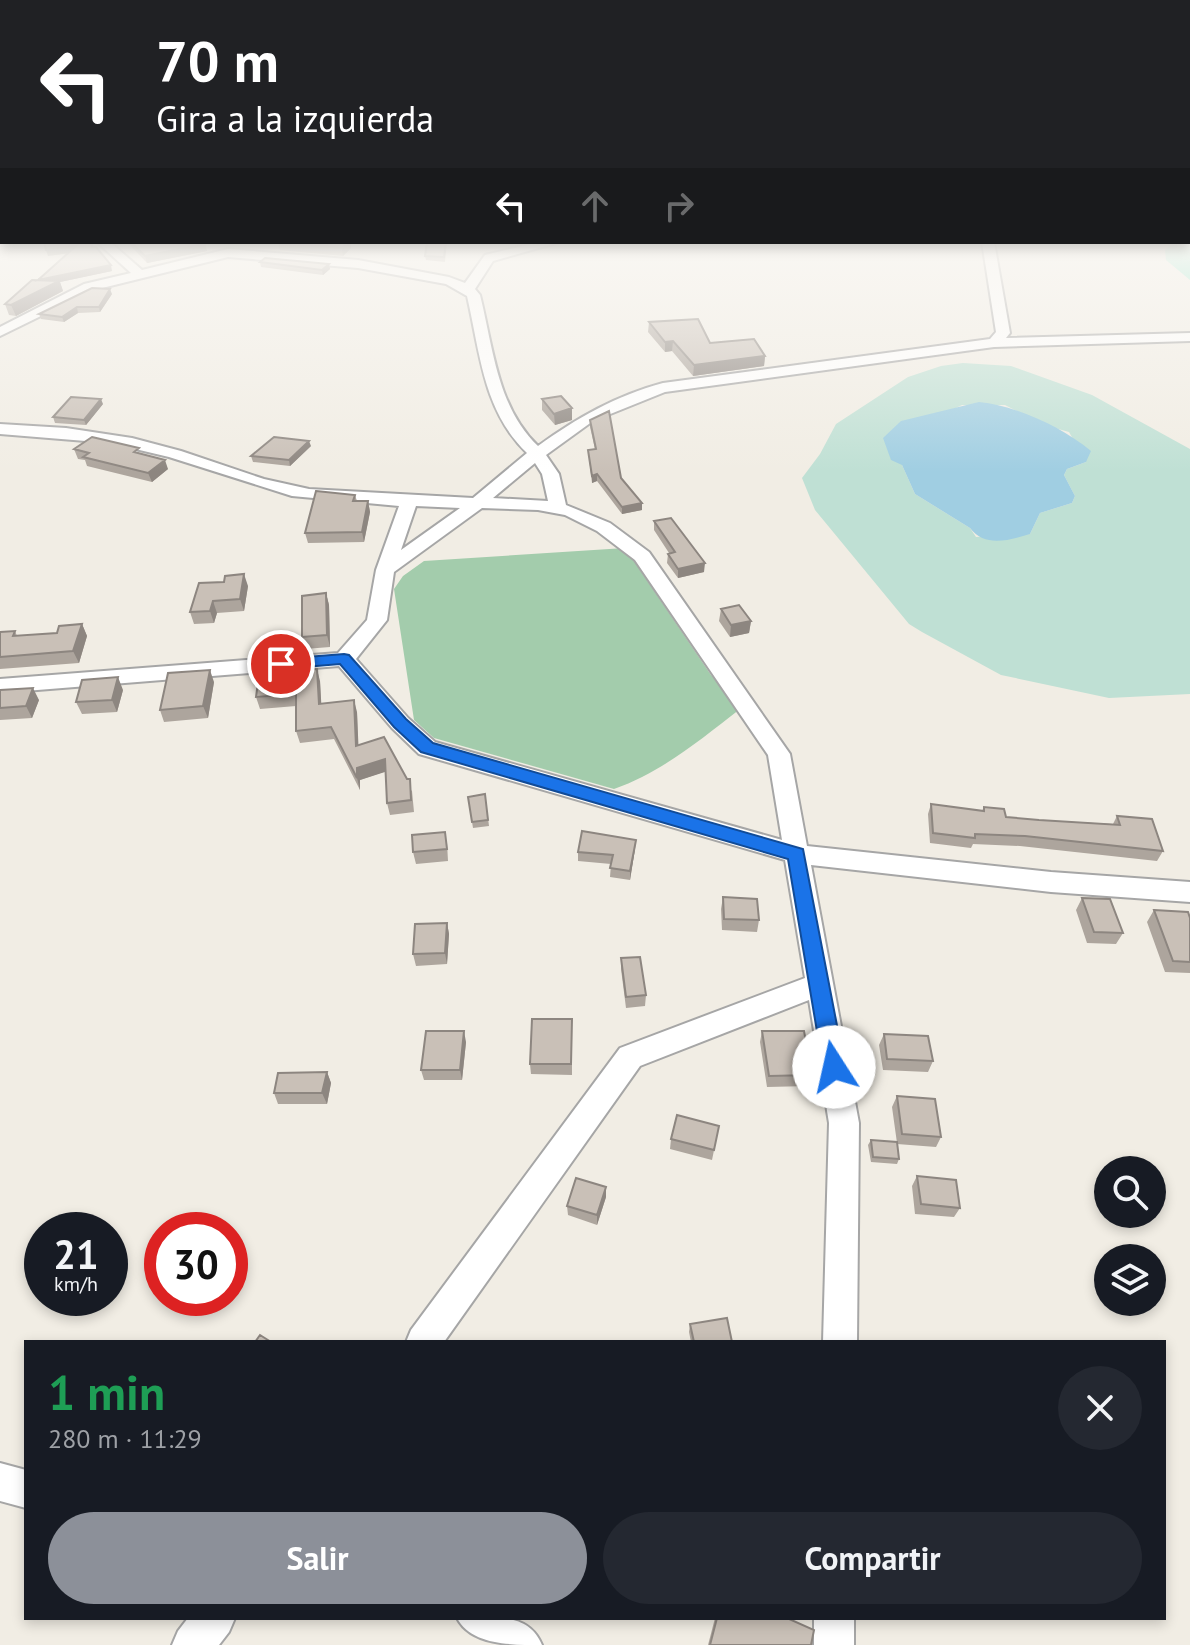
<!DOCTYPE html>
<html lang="es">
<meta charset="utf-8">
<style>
body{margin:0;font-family:"PT Sans",sans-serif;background:#242831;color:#f1f3f6;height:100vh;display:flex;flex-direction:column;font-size:30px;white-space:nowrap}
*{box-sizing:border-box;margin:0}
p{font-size:26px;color:#9ea1a6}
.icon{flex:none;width:44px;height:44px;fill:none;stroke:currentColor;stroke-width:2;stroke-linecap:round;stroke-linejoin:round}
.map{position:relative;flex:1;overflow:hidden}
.side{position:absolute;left:24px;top:1340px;width:1142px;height:280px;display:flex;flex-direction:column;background:#171b24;border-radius:0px;box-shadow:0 4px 12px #0003}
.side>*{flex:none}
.guide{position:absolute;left:0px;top:0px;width:1190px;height:244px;box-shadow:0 4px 12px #0003;background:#202124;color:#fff;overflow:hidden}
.controls{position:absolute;left:1094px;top:1156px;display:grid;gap:16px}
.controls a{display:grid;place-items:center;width:72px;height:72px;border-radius:50%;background:#171b24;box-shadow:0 4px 12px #0003;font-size:40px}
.speed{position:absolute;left:24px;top:1212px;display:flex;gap:16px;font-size:40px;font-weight:700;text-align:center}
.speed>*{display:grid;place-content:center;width:104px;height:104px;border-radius:50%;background:#171b24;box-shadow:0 4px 12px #0003;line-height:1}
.speed small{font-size:20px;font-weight:400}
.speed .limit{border:12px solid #d22;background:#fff;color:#111}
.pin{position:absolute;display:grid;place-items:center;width:68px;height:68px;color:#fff;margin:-34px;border:4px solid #fff;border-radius:50%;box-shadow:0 2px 8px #0007}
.me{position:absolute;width:88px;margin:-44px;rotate:350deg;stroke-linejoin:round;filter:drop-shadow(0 0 6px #0008)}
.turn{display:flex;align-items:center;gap:28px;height:168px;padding:0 24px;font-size:36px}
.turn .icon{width:104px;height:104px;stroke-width:2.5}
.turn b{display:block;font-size:56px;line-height:68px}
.lanes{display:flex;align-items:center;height:76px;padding:0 24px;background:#0003;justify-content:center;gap:40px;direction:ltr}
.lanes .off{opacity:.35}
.round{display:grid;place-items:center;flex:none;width:84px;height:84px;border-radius:42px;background:#242831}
.overview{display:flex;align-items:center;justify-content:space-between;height:136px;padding:0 24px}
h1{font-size:48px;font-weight:600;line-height:60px;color:#1e9e55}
.primary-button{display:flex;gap:16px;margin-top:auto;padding:16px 24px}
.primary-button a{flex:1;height:92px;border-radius:48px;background:#8c9099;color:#fff;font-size:32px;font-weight:600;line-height:92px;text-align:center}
.primary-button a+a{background:#242831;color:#f1f3f6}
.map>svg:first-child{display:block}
.wetland{fill:#bfe0d4;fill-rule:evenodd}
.cemetery{fill:#a3ccac}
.pitch{fill:#7ae7c6}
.water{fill:#a0cee2}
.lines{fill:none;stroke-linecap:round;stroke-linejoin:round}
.minor-casing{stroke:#a6a6a6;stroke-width:4}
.minor{fill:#fff;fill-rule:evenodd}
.wall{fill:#ada59d}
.shaded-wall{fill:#8d8680}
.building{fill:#c9c0b7;stroke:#8d8680;stroke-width:2}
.route{fill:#1a73e8;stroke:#114b97;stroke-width:2}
</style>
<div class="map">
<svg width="1190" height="1645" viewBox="0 0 1190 1645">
<rect width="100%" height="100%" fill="#f1ede4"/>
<path class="wetland" d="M 963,363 L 1011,366 L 1092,395 L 1190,449 L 1190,694 L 1109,698 L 1001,675 L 922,632 L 909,624 L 815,510 L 802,478 L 820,454 L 836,424 L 908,377 L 941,366 ZM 962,405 L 1005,405 L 1044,425 L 1069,432 L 1086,462 L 1067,469 L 1064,475 L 1075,496 L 1072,503 L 1040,513 L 1030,534 L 976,537 L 970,528 L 915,494 L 902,465 L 954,409 Z"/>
<path class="cemetery" d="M 625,548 L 711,675 L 740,709 C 700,740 662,772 614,789 L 434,738 L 414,720 L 394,589 L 403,576 L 424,561 Z"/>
<path class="pitch" d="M 1173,242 L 1190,242 L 1190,280 L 1166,260 L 1165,250 Z"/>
<path class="water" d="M 979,402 C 1017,406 1062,427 1091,451 L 1086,462 L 1067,469 L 1064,475 L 1075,496 L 1072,503 L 1040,513 L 1030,534 C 1009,540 985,548 970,528 L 915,494 L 902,465 L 891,460 L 883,438 L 901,421 Z"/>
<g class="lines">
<g class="minor-casing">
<path id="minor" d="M 97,242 L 110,242 L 142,270 L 228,249 L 358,260 L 449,277 L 465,283 L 485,255 L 539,242 L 560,242 L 493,261 L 475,289 L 480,295 C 493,347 497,407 538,446 C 577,418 615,396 663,383 L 990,339 L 996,332 L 982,242 L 994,242 L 1010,333 L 1006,338 L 1190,333 L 1190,341 L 994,347 L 665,392 L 593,421 L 546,455 L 559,474 L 566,505 L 610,523 L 649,552 L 790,754 L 807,846 L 1051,872 L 1190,882 L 1190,902 L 1051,892 L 811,865 L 859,1123 L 857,1342 L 823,1342 L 829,1123 L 809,1000 L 640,1066 L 444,1342 L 406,1342 L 411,1330 L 620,1048 L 805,978 L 785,860 L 419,754 L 392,728 L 339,666 L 0,693 L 0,679 L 338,653 L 367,620 L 376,570 L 399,506 L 292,496 L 169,457 L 110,443 L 0,434 L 0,424 L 66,428 L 132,438 L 181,451 L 264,479 L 309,489 L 473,498 L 527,453 C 483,411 480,352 467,296 L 446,284 L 358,268 L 228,257 L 94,290 L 0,336 L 0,327 L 84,284 L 131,273 ZM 535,463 L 542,474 L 548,501 L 493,498 ZM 416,506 L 460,508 L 401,550 ZM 482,508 L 538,510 L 565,515 L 597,531 L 635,560 L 768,755 L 782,840 L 435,742 L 408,718 L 356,659 L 387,620 L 394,572 Z
M 0,1463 L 26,1470 L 26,1508 L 0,1501 Z
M 188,1618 L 235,1618 L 229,1632 L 219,1645 L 172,1645 L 178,1631 Z
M 457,1618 C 489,1618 528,1610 542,1645 C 510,1645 471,1645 457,1618 Z
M 814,1618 L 854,1618 L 854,1645 L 814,1645 Z"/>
</g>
<use href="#minor" class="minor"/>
</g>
<path class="wall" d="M 127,242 L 206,242 L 205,243 L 207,251 L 147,263 Z
M 278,242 L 350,242 L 351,248 L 343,256 L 280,250 Z
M 427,242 L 447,242 L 445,262 L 426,260 L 425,256 Z
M 93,247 L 112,271 L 60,282 L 63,291 L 16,316 L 9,315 L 5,304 L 38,280 L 68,253 L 48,256 Z
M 260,262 L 329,264 L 330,269 L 323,275 L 261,267 Z
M 112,294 L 100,312 L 78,313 L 64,322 L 41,319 L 39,314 Z
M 649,322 L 710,343 L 765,356 L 764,366 L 693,376 L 672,351 L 665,352 L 648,332 Z
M 542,399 L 572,408 L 572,420 L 555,425 L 542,410 Z
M 103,404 L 86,425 L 55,423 L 53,417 Z
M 590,420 L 621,478 L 642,503 L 642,510 L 622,514 L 597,481 L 592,483 L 588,450 L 595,449 L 590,427 Z
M 311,446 L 290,466 L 253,462 L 251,456 Z
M 74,449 L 141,454 L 168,469 L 152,482 L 87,466 L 85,460 L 78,459 Z
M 355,495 L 357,501 L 368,501 L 370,512 L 364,542 L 308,543 L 305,533 Z
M 654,521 L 704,572 L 678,578 L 667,563 L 668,554 L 669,553 L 654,530 Z
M 248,586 L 244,611 L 217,613 L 214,623 L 194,624 L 190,612 Z
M 326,593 L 329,605 L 330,647 L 305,649 L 302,637 Z
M 721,609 L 751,621 L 749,633 L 730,637 L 719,621 Z
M 82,624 L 87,636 L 79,663 L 0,669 L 0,632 L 15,631 L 17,636 L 57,633 Z
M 320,681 L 321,704 L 357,712 L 358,745 L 412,791 L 414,812 L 390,815 L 387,803 L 386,771 L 360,780 L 360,790 L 334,739 L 300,743 L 296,731 L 296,706 L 260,709 L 256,697 Z
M 214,682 L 208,718 L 164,722 L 160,710 Z
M 0,690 L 39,700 L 32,718 L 0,720 Z
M 123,690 L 117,712 L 82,714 L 76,702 Z
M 485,794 L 489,826 L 473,828 L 468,797 Z
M 931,804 L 982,811 L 984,807 L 1006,817 L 1039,820 L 1113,824 L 1117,816 L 1163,851 L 1157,861 L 1020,846 L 973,844 L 971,848 L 930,843 L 928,814 Z
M 447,843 L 448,861 L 416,864 L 413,852 Z
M 635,849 L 630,880 L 610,877 L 611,864 L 578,861 L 578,852 Z
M 723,897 L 759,920 L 757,932 L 722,930 L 721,909 Z
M 1082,898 L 1123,933 L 1116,944 L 1087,943 L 1076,910 Z
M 1154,910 L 1190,918 L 1190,973 L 1165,972 L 1147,922 Z
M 447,923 L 449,934 L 447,964 L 416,966 L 413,954 Z
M 621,958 L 646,995 L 645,1006 L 626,1008 L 621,969 Z
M 572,1019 L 572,1075 L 531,1074 L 530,1064 Z
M 762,1031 L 812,1075 L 809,1086 L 767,1087 L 760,1042 Z
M 884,1034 L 933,1061 L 928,1072 L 883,1070 L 879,1045 Z
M 466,1042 L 462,1080 L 424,1080 L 421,1070 Z
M 327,1072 L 331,1083 L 327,1104 L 278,1104 L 274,1093 Z
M 897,1096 L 941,1137 L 936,1147 L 897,1144 L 899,1159 L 897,1164 L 871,1162 L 868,1145 L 871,1140 L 897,1143 L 892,1107 Z
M 719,1126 L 712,1160 L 670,1149 L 671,1139 Z
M 917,1176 L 960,1208 L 954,1217 L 915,1214 L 912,1186 Z
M 606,1197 L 597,1225 L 568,1215 L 567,1206 Z
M 690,1324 L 732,1342 L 691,1342 L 689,1332 Z
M 715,1618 L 787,1618 L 811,1645 L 708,1645 Z"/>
<path class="shaded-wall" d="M 348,242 L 350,242 L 351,248 L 343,256 L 342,248 Z
M 205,244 L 207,251 L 147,263 L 145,256 Z
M 76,246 L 78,252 L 48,256 L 46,250 Z
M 329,264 L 330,269 L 323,275 L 322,270 Z
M 111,265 L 112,271 L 60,282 L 63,291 L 16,316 L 11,305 L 37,281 Z
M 110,289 L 112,294 L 100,312 L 99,307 Z
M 77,307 L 78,313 L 64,322 L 62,317 Z
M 673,341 L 672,351 L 665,352 L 665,342 Z
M 765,356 L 764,366 L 693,376 L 694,365 Z
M 101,399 L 103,404 L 86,425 L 84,420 Z
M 572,408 L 572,420 L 555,425 L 554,414 Z
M 309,441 L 311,446 L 290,466 L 289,460 Z
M 165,460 L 168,469 L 152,482 L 148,473 Z
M 597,474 L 597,481 L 592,483 L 592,476 Z
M 368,501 L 370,512 L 364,542 L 362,532 Z
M 642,503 L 642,510 L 622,514 L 622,507 Z
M 705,563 L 704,572 L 678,578 L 678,569 Z
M 244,574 L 248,586 L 244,611 L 240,599 Z
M 326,593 L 329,605 L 330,647 L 327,635 Z
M 213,601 L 217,613 L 214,623 L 210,611 Z
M 751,621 L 749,633 L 730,637 L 731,625 Z
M 82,624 L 87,636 L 79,663 L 73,651 Z
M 317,669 L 320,681 L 322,716 L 319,704 Z
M 210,670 L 214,682 L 208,718 L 203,706 Z
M 118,677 L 123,690 L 117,712 L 112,700 Z
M 33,688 L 39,700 L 32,718 L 26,706 Z
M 354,700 L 357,712 L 359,758 L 356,746 Z
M 385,759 L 388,771 L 360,780 L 360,790 L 357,778 L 357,768 Z
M 636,840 L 635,849 L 630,880 L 630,871 Z
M 447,923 L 449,934 L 447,964 L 445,953 Z
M 464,1031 L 466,1042 L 462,1080 L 460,1070 Z
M 327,1072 L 331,1083 L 327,1104 L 322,1093 Z
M 606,1187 L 606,1197 L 597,1225 L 597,1215 Z"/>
<path class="building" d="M 44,242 L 91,242 L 92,247 L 96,247 L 111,265 L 38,280 L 76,246 L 46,250 Z
M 131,242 L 204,242 L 205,244 L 145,256 Z
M 278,242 L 348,242 L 342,248 Z
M 427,242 L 446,242 L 444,257 L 425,256 Z
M 265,258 L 329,264 L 322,270 L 260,262 Z
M 32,280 L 59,281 L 11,305 L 5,304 Z
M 92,288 L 110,289 L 99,307 L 77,307 L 62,317 L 39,314 Z
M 698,319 L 710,343 L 754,339 L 765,356 L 694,365 L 673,341 L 665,342 L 649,322 Z
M 561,396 L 572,408 L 554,414 L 542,399 Z
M 71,397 L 101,399 L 84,420 L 53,417 Z
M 609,411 L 621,478 L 642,503 L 622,507 L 597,474 L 592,476 L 588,450 L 596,449 L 590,420 Z
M 92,437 L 139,448 L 134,452 L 165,460 L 148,473 L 83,457 L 89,453 L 74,449 Z
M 274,437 L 309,441 L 289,460 L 251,456 Z
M 316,491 L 355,495 L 353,501 L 368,501 L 362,532 L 305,533 Z
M 671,518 L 705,563 L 678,569 L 668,554 L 675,552 L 654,521 Z
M 244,574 L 240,599 L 213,601 L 210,611 L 190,612 L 199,583 L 224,582 L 225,576 Z
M 326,593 L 327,635 L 302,637 L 302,596 Z
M 739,605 L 751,621 L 731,625 L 721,609 Z
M 82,624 L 73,651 L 0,657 L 0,632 L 15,631 L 13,636 L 57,633 L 59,626 Z
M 317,669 L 319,704 L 354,700 L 356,746 L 384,737 L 407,779 L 410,779 L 411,800 L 387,803 L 385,759 L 357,768 L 357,778 L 331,727 L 296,731 L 296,694 L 256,697 L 259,675 Z
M 210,670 L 203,706 L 160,710 L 168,673 Z
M 118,677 L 112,700 L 76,702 L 82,680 Z
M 33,688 L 26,706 L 0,708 L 0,690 Z
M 485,794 L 488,820 L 472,822 L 468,797 Z
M 931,804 L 984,811 L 984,807 L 1004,809 L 1006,817 L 1039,820 L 1120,825 L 1117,816 L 1152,819 L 1163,851 L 1025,836 L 975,834 L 975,838 L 933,833 Z
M 582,831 L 636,840 L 630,871 L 610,868 L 613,855 L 578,852 Z
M 445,832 L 447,849 L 413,852 L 412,835 Z
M 723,897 L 757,899 L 759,920 L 724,919 Z
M 1082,898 L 1110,899 L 1123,933 L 1094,932 Z
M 1154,910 L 1188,912 L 1190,918 L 1190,962 L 1173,961 Z
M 447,923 L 445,953 L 413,954 L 415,924 Z
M 640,957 L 646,995 L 626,997 L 621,958 Z
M 532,1019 L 572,1019 L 571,1064 L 530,1064 Z
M 426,1031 L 464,1031 L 460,1070 L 421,1070 Z
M 762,1031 L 804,1031 L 812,1075 L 769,1076 Z
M 884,1034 L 928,1036 L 933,1061 L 887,1059 Z
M 327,1072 L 322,1093 L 274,1093 L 278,1073 Z
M 897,1096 L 935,1099 L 941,1137 L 902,1134 Z
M 677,1115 L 719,1126 L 714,1150 L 671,1139 Z
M 871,1140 L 897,1142 L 899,1159 L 873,1157 Z
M 917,1176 L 956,1180 L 960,1208 L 921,1204 Z
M 576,1178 L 606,1187 L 597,1215 L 567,1206 Z
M 727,1318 L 732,1342 L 694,1342 L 690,1324 Z
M 260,1335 L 271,1342 L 255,1342 Z
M 717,1618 L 787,1618 L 814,1630 L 811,1645 L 710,1645 Z"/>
<linearGradient id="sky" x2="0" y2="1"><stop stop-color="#8bbee6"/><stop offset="0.51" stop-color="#f9f7f3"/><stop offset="1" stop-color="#f9f7f3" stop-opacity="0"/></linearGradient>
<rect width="1190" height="472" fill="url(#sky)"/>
<path class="route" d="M 344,654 L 349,655 L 406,719 L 433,743 L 803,849 L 845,1067 L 842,1074 L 834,1077 L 827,1074 L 823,1067 L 788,859 L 421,752 L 394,727 L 340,664 L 281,669 L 273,664 L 281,659 Z"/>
</svg>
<div class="controls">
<a><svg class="icon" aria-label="search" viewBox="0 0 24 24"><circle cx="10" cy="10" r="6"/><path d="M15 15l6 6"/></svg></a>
<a><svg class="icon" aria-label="layers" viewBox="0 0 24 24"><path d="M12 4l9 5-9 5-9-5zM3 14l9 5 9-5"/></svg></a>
</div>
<div class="speed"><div>21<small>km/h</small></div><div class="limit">30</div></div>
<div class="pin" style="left:281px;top:664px;background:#d93025"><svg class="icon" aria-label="arrive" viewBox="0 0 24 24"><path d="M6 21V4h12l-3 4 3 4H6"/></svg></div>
<svg class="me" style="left:834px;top:1067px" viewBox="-20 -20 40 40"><circle r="19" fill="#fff"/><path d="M0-13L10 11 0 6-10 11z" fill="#1a73e8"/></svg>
<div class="guide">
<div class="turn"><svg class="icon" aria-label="left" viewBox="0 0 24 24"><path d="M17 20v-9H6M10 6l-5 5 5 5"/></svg><div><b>70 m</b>Gira a la izquierda</div></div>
<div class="lanes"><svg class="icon" aria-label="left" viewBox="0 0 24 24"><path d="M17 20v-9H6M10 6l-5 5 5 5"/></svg><svg class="icon off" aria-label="ahead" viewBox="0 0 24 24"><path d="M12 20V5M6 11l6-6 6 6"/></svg><svg class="icon off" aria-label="right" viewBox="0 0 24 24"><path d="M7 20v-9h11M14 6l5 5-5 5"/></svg></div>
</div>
<section class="side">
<div class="overview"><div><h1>1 min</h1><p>280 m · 11:29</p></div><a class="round"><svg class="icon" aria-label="close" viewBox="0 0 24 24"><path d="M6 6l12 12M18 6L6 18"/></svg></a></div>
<div class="primary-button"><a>Salir</a><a>Compartir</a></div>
</section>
</div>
